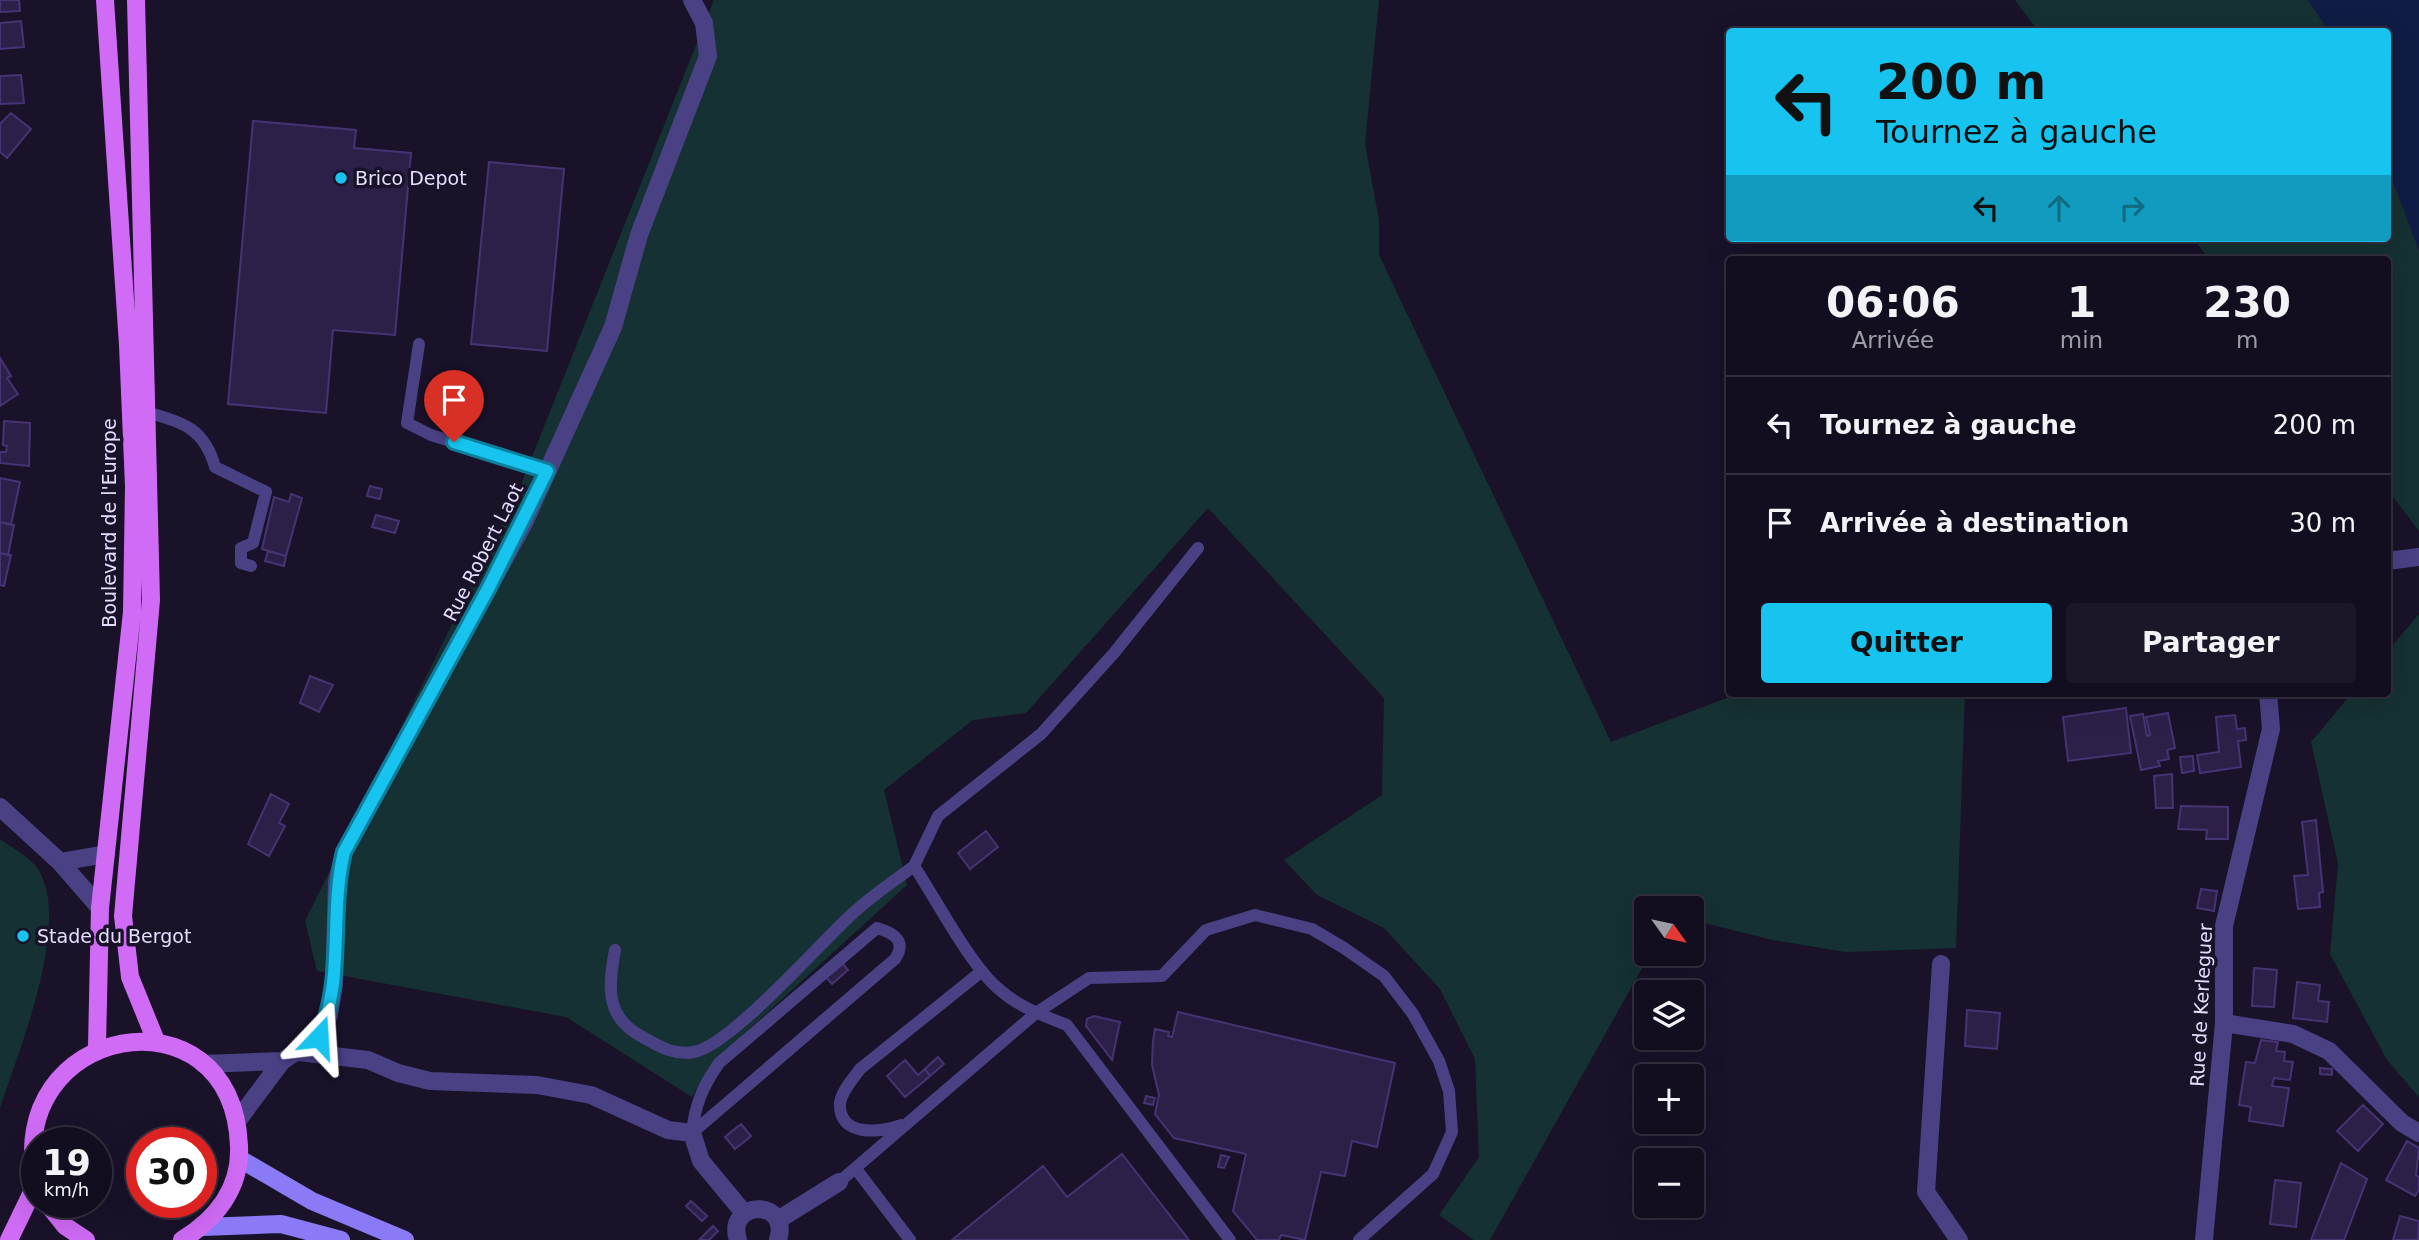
<!DOCTYPE html>
<html lang="fr">
<meta charset="utf-8">
<style>
body{margin:0;font-family:"DejaVu Sans",sans-serif;background:#1c1728;color:#f1f3f6;height:100vh;display:flex;flex-direction:column;font-size:26px;white-space:nowrap}
*{box-sizing:border-box;margin:0}
p{font-size:23px;color:#9d9ca4}
.icon{flex:none;width:38px;height:38px;fill:none;stroke:currentColor;stroke-width:2;stroke-linecap:round;stroke-linejoin:round}
.map{position:relative;flex:1;overflow:hidden}
.details{position:absolute;left:1726px;top:256px;width:665px;height:441px;display:flex;flex-direction:column;background:#130e1f;border-radius:7px;box-shadow:0 7px 28px #0002,0 0 0 2px #322e3d}
.details>*{flex:none}
.hud{position:absolute;left:1726px;top:28px;width:665px;height:214px;border-radius:7px;box-shadow:0 7px 28px #0002,0 0 0 2px #322e3d;background:#16c4ef;color:#111;overflow:hidden}
.needle{width:46px;rotate:123deg}
.controls{position:absolute;left:1634px;top:896px;display:grid;gap:14px}
.controls a{display:grid;place-items:center;width:70px;height:70px;border-radius:7px;background:#130e1f;box-shadow:0 7px 28px #0002,0 0 0 2px #322e3d;font-size:35px}
.speed{position:absolute;left:21px;top:1127px;display:flex;gap:14px;font-size:35px;font-weight:700;text-align:center}
.speed>*{display:grid;place-content:center;width:91px;height:91px;border-radius:50%;background:#130e1f;box-shadow:0 7px 28px #0002,0 0 0 2px #322e3d;line-height:1}
.speed small{font-size:18px;font-weight:400}
.speed .limit{border:10px solid #d22;background:#fff;color:#111}
.pin{position:absolute;display:grid;place-items:center;width:60px;height:60px;color:#fff;margin:-72px -30px;border-radius:50% 50% 50% 0;rotate:-45deg;box-shadow:0 0 7px #0007}
.pin .icon{rotate:45deg}
.me{position:absolute;width:77px;margin:-38px;rotate:20deg;stroke-linejoin:round;filter:drop-shadow(0 0 5px #0008)}
.turn{display:flex;align-items:center;gap:24px;height:147px;padding:0 35px;font-size:32px}
.turn .icon{width:91px;height:91px;stroke-width:2.5}
.turn b{display:block;font-size:49px;line-height:60px}
.lanes{display:flex;align-items:center;height:66px;padding:0 35px;background:#0003;justify-content:center;gap:35px;direction:ltr}
.lanes .off{opacity:.35}
.eta{display:flex;justify-content:space-evenly;align-items:center;height:119px;text-align:center}
.eta b{font-size:42px;font-weight:700;line-height:49px}
.primary-button{display:flex;gap:14px;margin-top:auto;padding:14px 35px}
.primary-button a{flex:1;height:80px;border-radius:7px;background:#16c4ef;color:#111;font-size:28px;font-weight:700;line-height:80px;text-align:center}
.primary-button a+a{background:#1c1728;color:#f1f3f6}
ul{padding:0;list-style:none}
li{display:flex;align-items:center;gap:21px;height:98px;padding:0 35px;border-top:2px solid #322e3d}
li div{flex:1}
li b{display:block;font-size:26px}
li em{font-style:normal}
.map>svg:first-child{display:block}
.green{fill:#163133}
.water{fill:#0f1d46}
.building{fill:#2c2049;stroke:#463373;stroke-width:2}
.lines{fill:none;stroke-linecap:round;stroke-linejoin:round}
.service{stroke:#4a4185;stroke-width:12}
.pedestrian{stroke:#4a4185;stroke-width:18}
.minor{stroke:#4a4185;stroke-width:18}
.secondary{stroke:#8a7af6;stroke-width:18}
.primary{stroke:#cf6bf5;stroke-width:18}
.route-casing{stroke:#0e7f9b;stroke-width:18}
.route{stroke:#16c4ef;stroke-width:12}
.poi-dot{fill:#16c4ef;stroke:#191229;stroke-width:2.5}
.labels{text-anchor:middle;dominant-baseline:central;stroke-width:7;stroke-linejoin:round;paint-order:stroke}
.poi-label{font-size:19px;fill:#e4ddfd;stroke:#191229;text-anchor:start}
.street-label{font-size:19px;fill:#e4ddfd;stroke:#191229}
</style>
<div class="map">
<svg width="2419" height="1240" viewBox="0 0 2419 1240">
<rect width="100%" height="100%" fill="#191229"/>
<path class="green" d="M 714,0 L 1379,0 L 1365,144 L 1379,220 L 1379,255 L 1611,742 L 1740,693 L 1965,693 L 1956,948 L 1845,952 L 1773,940 L 1692,920 L 1692,908 L 1647,908 L 1647,954 L 1650,954 L 1490,1240 L 1474,1240 L 1439,1215 L 1479,1157 L 1475,1059 L 1440,989 L 1384,928 L 1317,895 L 1284,860 L 1382,795 L 1384,698 L 1208,508 L 1026,713 L 973,720 L 884,790 L 907,885 L 710,1065 L 692,1097 L 566,1017 L 317,971 L 305,921 L 520,487 Z
M 2015,0 L 2308,0 L 2329,31 L 2038,31 Z
M 2387,165 L 2419,250 L 2419,531 L 2387,489 L 2387,259 L 2209,259 L 2193,238 L 2387,238 Z
M 2419,614 L 2419,1097 L 2387,1060 L 2330,954 L 2338,864 L 2311,742 L 2352,693 L 2387,693 L 2387,652 Z
M 0,839 C 11,847 30,857 38,869 C 72,922 19,1050 0,1108 Z"/>
<path class="water" d="M 2308,0 L 2419,0 L 2419,250 L 2387,165 L 2387,32 L 2329,31 Z"/>
<path class="building" d="M 0,0 L 19,0 L 20,11 L 0,12 Z
M 21,21 L 24,47 L 0,49 L 0,23 Z
M 21,75 L 24,103 L 0,104 L 0,76 Z
M 11,113 L 31,129 L 7,158 L 0,152 L 0,124 Z
M 253,121 L 356,130 L 354,148 L 411,153 L 395,335 L 333,330 L 326,413 L 228,404 Z
M 489,162 L 564,169 L 547,351 L 471,344 Z
M 0,358 L 11,376 L 7,378 L 18,394 L 0,406 Z
M 4,421 L 30,423 L 29,466 L 0,463 L 0,452 L 6,452 L 7,446 L 3,445 Z
M 0,478 L 20,482 L 11,525 L 0,522 Z
M 370,486 L 382,489 L 380,499 L 367,496 Z
M 291,494 L 302,498 L 286,556 L 262,549 L 274,497 L 289,502 Z
M 376,515 L 399,521 L 395,533 L 372,527 Z
M 0,522 L 14,525 L 8,555 L 0,553 Z
M 268,551 L 286,556 L 284,566 L 265,561 Z
M 0,553 L 11,555 L 4,586 L 0,585 Z
M 310,676 L 333,685 L 319,712 L 300,703 Z
M 2126,708 L 2131,753 L 2068,761 L 2063,717 Z
M 2168,713 L 2175,748 L 2167,750 L 2169,759 L 2158,761 L 2160,766 L 2141,770 L 2130,716 L 2143,714 L 2147,736 L 2150,735 L 2146,717 Z
M 2235,715 L 2237,729 L 2245,728 L 2246,740 L 2238,741 L 2241,767 L 2200,773 L 2197,755 L 2219,752 L 2216,717 Z
M 2193,756 L 2194,771 L 2182,773 L 2180,757 Z
M 2172,774 L 2173,808 L 2156,808 L 2154,776 Z
M 271,794 L 289,804 L 279,823 L 285,826 L 269,856 L 248,844 Z
M 2181,806 L 2228,807 L 2228,839 L 2206,839 L 2207,830 L 2178,829 Z
M 2316,820 L 2323,892 L 2319,893 L 2320,907 L 2298,909 L 2294,876 L 2308,875 L 2302,822 Z
M 986,831 L 998,847 L 970,869 L 958,853 Z
M 2201,889 L 2217,891 L 2214,911 L 2197,908 Z
M 842,963 L 848,970 L 832,984 L 826,977 Z
M 2254,968 L 2277,970 L 2274,1007 L 2252,1006 Z
M 2297,982 L 2320,985 L 2318,1001 L 2329,1002 L 2327,1022 L 2293,1018 Z
M 1967,1010 L 2000,1013 L 1997,1049 L 1965,1046 Z
M 1178,1012 L 1395,1063 L 1377,1147 L 1352,1141 L 1345,1176 L 1321,1172 L 1305,1240 L 1281,1235 L 1279,1240 L 1257,1240 L 1233,1211 L 1246,1154 L 1174,1138 L 1155,1114 L 1159,1095 L 1152,1065 L 1153,1041 L 1155,1029 L 1169,1032 L 1168,1036 L 1172,1037 Z
M 1094,1016 L 1120,1022 L 1112,1060 L 1086,1026 L 1087,1019 Z
M 2261,1040 L 2278,1042 L 2276,1051 L 2285,1052 L 2284,1061 L 2293,1062 L 2290,1080 L 2274,1078 L 2272,1086 L 2289,1088 L 2283,1126 L 2249,1121 L 2251,1107 L 2239,1105 L 2246,1062 L 2255,1063 Z
M 938,1057 L 944,1064 L 930,1076 L 925,1069 Z
M 905,1060 L 918,1075 L 925,1069 L 930,1076 L 905,1097 L 887,1076 Z
M 2320,1068 L 2332,1069 L 2332,1075 L 2320,1074 Z
M 1146,1096 L 1155,1098 L 1153,1105 L 1144,1103 Z
M 2363,1105 L 2383,1124 L 2358,1151 L 2337,1131 Z
M 741,1124 L 751,1136 L 735,1149 L 725,1137 Z
M 2407,1141 L 2419,1148 L 2416,1175 L 2419,1177 L 2419,1190 L 2415,1196 L 2386,1180 Z
M 1122,1154 L 1189,1240 L 952,1240 L 1043,1166 L 1067,1197 Z
M 1221,1155 L 1229,1157 L 1224,1168 L 1218,1167 Z
M 2341,1163 L 2367,1179 L 2344,1240 L 2311,1240 Z
M 2275,1180 L 2301,1183 L 2296,1227 L 2270,1224 Z
M 691,1201 L 707,1216 L 702,1221 L 686,1206 Z
M 2400,1216 L 2419,1221 L 2418,1240 L 2393,1240 Z
M 713,1226 L 718,1231 L 709,1240 L 699,1240 Z"/>
<g class="lines">
<path class="service" d="M 419,344 L 407,423 L 431,435 L 547,471
M 149,413 C 184,422 205,430 215,467 L 266,492 L 253,543 L 241,548 L 241,563 L 251,566
M 1198,548 L 1114,653 L 1041,734 L 938,816 L 914,866 C 936,899 971,967 1000,990 C 1019,1007 1044,1016 1067,1025 L 1230,1240
M 877,928 C 894,933 907,941 895,959 L 692,1133 C 695,1104 703,1086 719,1063 Z
M 615,950 C 609,983 604,1015 639,1035 C 657,1045 673,1056 694,1052 C 731,1045 818,945 851,915 C 870,897 893,882 914,866
M 901,1125 C 880,1133 838,1137 840,1103 C 842,1090 853,1079 860,1069 L 982,971
M 856,1169 L 910,1240
M 839,1182 L 1036,1013 L 1089,978 L 1162,976 L 1206,930 L 1255,915 L 1312,929 L 1344,948 L 1384,976 L 1413,1014 L 1439,1061 L 1449,1091 L 1452,1132 L 1433,1174 L 1359,1240"/>
<path class="pedestrian" d="M 2387,561 L 2419,557
M 2224,1023 L 2224,926 L 2271,729 L 2268,693"/>
<path class="minor" d="M 0,807 L 60,862 L 100,908
M 60,862 L 106,854
M 1941,964 L 1926,1192 L 1959,1240
M 299,1052 L 368,1060 L 398,1073 L 430,1081 L 537,1085 L 591,1095 L 668,1130 L 692,1133 L 701,1161 L 744,1213
M 203,1064 L 282,1061 L 319,1037 L 329,1015 L 334,985 L 337,882 L 344,852 L 524,523 L 613,327 L 639,235 L 708,56 L 704,23 L 692,0
M 238,1120 L 282,1061
M 778,1220 L 839,1182
M 738,1240 C 725,1200 791,1198 778,1240
M 2204,1240 L 2224,1023 L 2293,1034 L 2329,1051 L 2402,1123 L 2419,1133"/>
<path class="secondary" d="M 240,1159 L 312,1201 L 405,1240
M 203,1227 L 281,1224 L 341,1240"/>
<path class="primary" d="M 136,0 L 151,600 L 123,916 L 130,977 L 156,1041
M 97,1046 L 100,908 L 132,612 L 134,486 L 128,345 L 105,0
M 37,1185 C 0,1024 233,982 239,1146 C 241,1188 216,1219 182,1240
M 46,1202 L 65,1226 L 86,1240
M 9,1240 L 36,1184"/>
</g>
<g class="lines">
<g class="route-casing">
<path id="route" d="M 319,1037 C 345,978 329,914 344,852 L 488,589 L 547,471 L 454,442"/>
</g>
<use href="#route" class="route"/>
</g>
<g class="poi-dot">
<circle cx="341" cy="178" r="7"/>
<circle cx="23" cy="936" r="7"/>
</g>
<g class="labels">
<g class="poi-label">
<text x="355" y="178">Brico Depot</text>
<text x="37" y="936">Stade du Bergot</text>
</g>
<g class="street-label">
<text transform="translate(109 523) rotate(-90)">Boulevard de l'Europe</text>
<text transform="translate(483 552) rotate(-63)">Rue Robert Laot</text>
<text transform="translate(2201 1005) rotate(-87)">Rue de Kerleguer</text>
</g>
</g>
</svg>
<div class="controls">
<a><svg class="needle" viewBox="-14 -14 28 28"><path d="M0-13l5 13h-10z" fill="#e53935"/><path d="M0 13l5-13h-10z" fill="#9d9ca4"/></svg></a>
<a><svg class="icon" aria-label="layers" viewBox="0 0 24 24"><path d="M12 4l9 5-9 5-9-5zM3 14l9 5 9-5"/></svg></a>
<a>+</a>
<a>−</a>
</div>
<div class="speed"><div>19<small>km/h</small></div><div class="limit">30</div></div>
<div class="pin" style="left:454px;top:442px;background:#d93025"><svg class="icon" aria-label="arrive" viewBox="0 0 24 24"><path d="M6 21V4h12l-3 4 3 4H6"/></svg></div>
<svg class="me" style="left:319px;top:1037px" viewBox="-20 -20 40 40"><path d="M0-17L14 15 0 8-14 15z" fill="#16c4ef" stroke="#fff" stroke-width="4"/></svg>
<div class="hud">
<div class="turn"><svg class="icon" aria-label="left" viewBox="0 0 24 24"><path d="M17 20v-9H6M10 6l-5 5 5 5"/></svg><div><b>200 m</b>Tournez à gauche</div></div>
<div class="lanes"><svg class="icon" aria-label="left" viewBox="0 0 24 24"><path d="M17 20v-9H6M10 6l-5 5 5 5"/></svg><svg class="icon off" aria-label="ahead" viewBox="0 0 24 24"><path d="M12 20V5M6 11l6-6 6 6"/></svg><svg class="icon off" aria-label="right" viewBox="0 0 24 24"><path d="M7 20v-9h11M14 6l5 5-5 5"/></svg></div>
</div>
<section class="details">
<div class="eta">
<div><b>06:06</b><p>Arrivée</p></div>
<div><b>1</b><p>min</p></div>
<div><b>230</b><p>m</p></div>
</div>
<ul>
<li><svg class="icon" aria-label="left" viewBox="0 0 24 24"><path d="M17 20v-9H6M10 6l-5 5 5 5"/></svg><div><b>Tournez à gauche</b></div><em>200 m</em></li>
<li><svg class="icon" aria-label="arrive" viewBox="0 0 24 24"><path d="M6 21V4h12l-3 4 3 4H6"/></svg><div><b>Arrivée à destination</b></div><em>30 m</em></li>
</ul>
<div class="primary-button"><a>Quitter</a><a>Partager</a></div>
</section>
</div>
